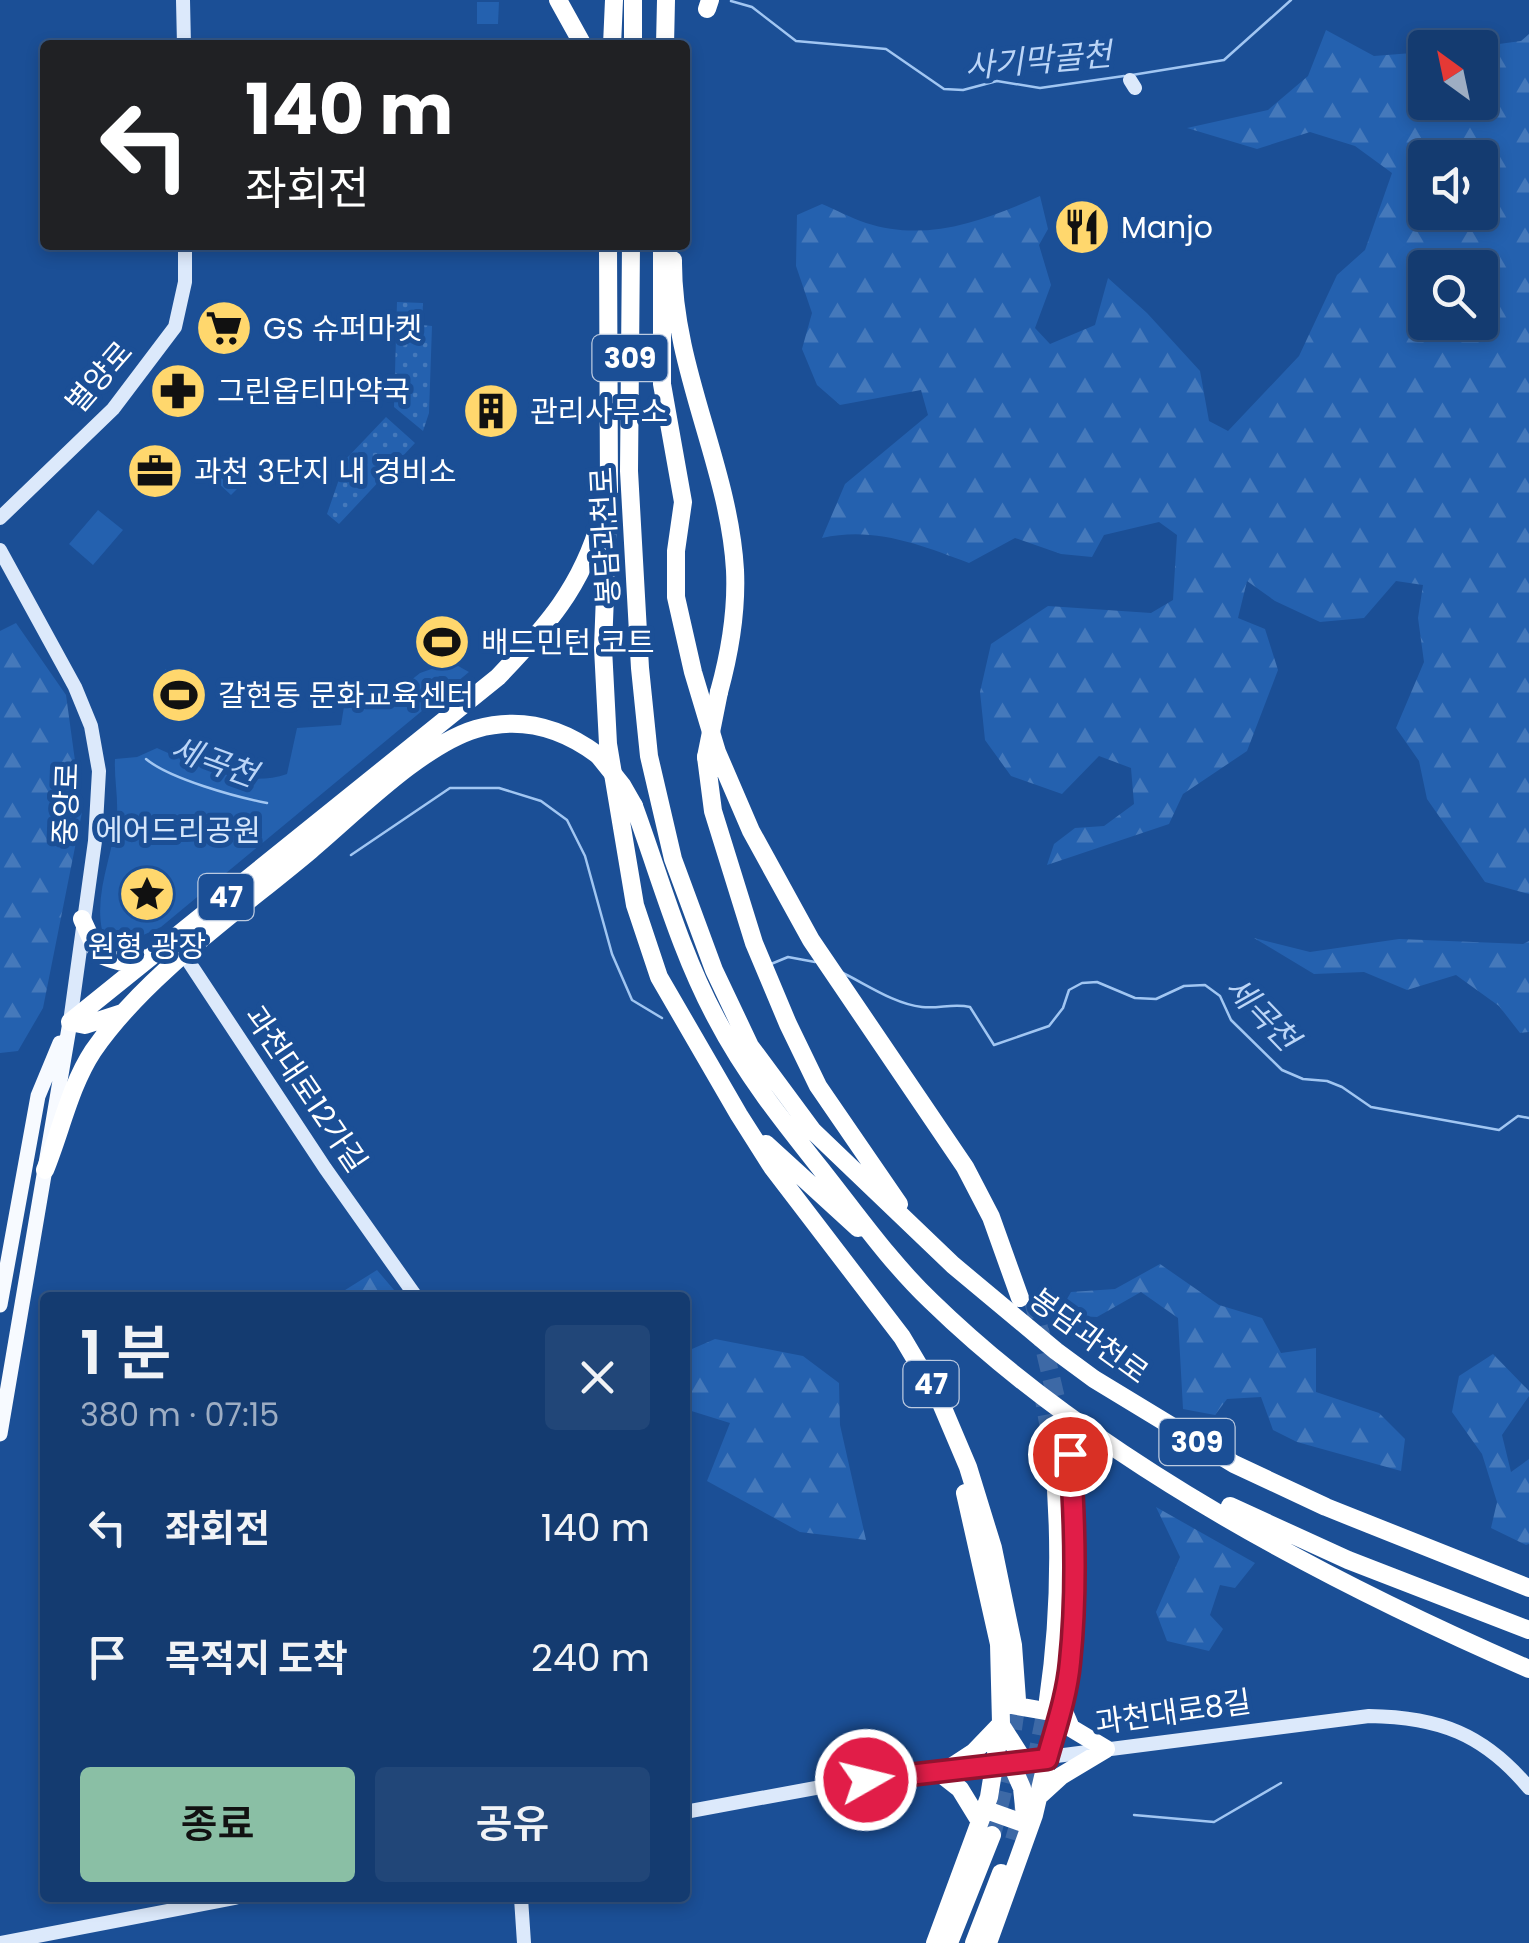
<!DOCTYPE html>
<html lang="ko">
<meta charset="utf-8">
<style>
body{margin:0;font-family:Poppins,"Noto Sans KR",sans-serif;background:#214678;color:#f1f3f6;height:100vh;display:flex;flex-direction:column;font-size:38px;white-space:nowrap}
*{box-sizing:border-box;margin:0}
p{font-size:32px;color:#9dadc3}
.icon{flex:none;width:55px;height:55px;fill:none;stroke:currentColor;stroke-width:2;stroke-linecap:round;stroke-linejoin:round}
.map{position:relative;flex:1;overflow:hidden}
.details{position:absolute;left:40px;top:1292px;width:650px;height:610px;display:flex;flex-direction:column;background:#143b70;border-radius:10px;box-shadow:0 5px 15px #0003,0 0 0 2px #335583}
.details>*{flex:none}
.top-card{position:absolute;left:40px;top:40px;width:650px;height:210px;border-radius:10px;box-shadow:0 5px 15px #0003,0 0 0 2px #335583;background:#202124;color:#fff;overflow:hidden}
.needle{width:65px;rotate:327deg}
.fabs{position:absolute;left:1408px;top:30px;display:grid;gap:20px}
.fabs a{display:grid;place-items:center;width:90px;height:90px;border-radius:10px;background:#143b70;box-shadow:0 5px 15px #0003,0 0 0 2px #335583;font-size:50px}
.pin{position:absolute;display:grid;place-items:center;width:85px;height:85px;color:#fff;margin:-42px;border:5px solid #fff;border-radius:50%;box-shadow:0 2px 10px #0007}
.me{position:absolute;width:110px;margin:-55px;rotate:82deg;stroke-linejoin:round;filter:drop-shadow(0 0 8px #0008)}
.turn{display:flex;align-items:center;gap:35px;height:210px;padding:0 40px;font-size:45px}
.turn .icon{width:130px;height:130px;stroke-width:2.5}
.turn b{display:block;font-size:70px;line-height:85px}
.round{display:grid;place-items:center;flex:none;width:105px;height:105px;border-radius:10px;background:#214678}
.summary{display:flex;align-items:center;justify-content:space-between;height:170px;padding:0 40px}
h1{font-size:60px;font-weight:600;line-height:75px}
.action{display:flex;gap:20px;margin-top:auto;padding:20px 40px}
.action a{flex:1;height:115px;border-radius:10px;background:#8abfa5;color:#111;font-size:40px;font-weight:600;line-height:115px;text-align:center}
.action a+a{background:#214678;color:#f1f3f6}
ul{padding:0;list-style:none}
li{display:flex;align-items:center;gap:30px;height:130px;padding:0 40px}
li div{flex:1}
li b{display:block;font-size:38px}
li em{font-style:normal}
.map>svg:first-child{display:block}
.green{fill:#2461af}
.forest{fill:url(#forest-firs);fill-rule:evenodd}
.garden{fill:url(#garden-dots)}
.lines{fill:none;stroke-linecap:round;stroke-linejoin:round}
.stream{stroke:#a1c6f2;stroke-width:2.5}
.highway-tunnel{stroke:#3d69a6;stroke-width:18;stroke-dasharray:18 9;stroke-linecap:butt}
.secondary{stroke:#dce9fb;stroke-width:14}
.primary{stroke:#f7faff;stroke-width:15}
.highway{stroke:#fff;stroke-width:18}
.highway-bridge{stroke:#fff;stroke-width:18}
.route-casing{stroke:#92132f;stroke-width:25}
.route{stroke:#e11d48;stroke-width:18}
.labels{text-anchor:middle;dominant-baseline:central;stroke-width:10;stroke-linejoin:round;paint-order:stroke}
.shield{fill:#1b4f96;stroke:#bbcae0;stroke-width:2.5}
.shield-label{font-size:28px;font-weight:bold;fill:#fff}
.poi-label{font-size:30px;fill:#fff;stroke:#1b4f96;text-anchor:start}
.street-label{font-size:30px;fill:#fff;stroke:#1b4f96}
.park-label{font-size:30px;fill:#d5e6fb;stroke:#1b4f96}
.water-label{font-size:32px;font-style:italic;fill:#bbd5f7;stroke:#1b4f96}
</style>
<div class="map">
<svg width="1529" height="1943" viewBox="0 0 1529 1943">
<defs>
<pattern id="forest-firs" width="22" height="20" patternUnits="userSpaceOnUse" patternTransform="scale(2.5)"><rect width="22" height="20" fill="#2461af"/><path d="M5 1l3.5 6h-7zM16 11l3.5 6h-7z" fill="#4579bb"/></pattern>
<pattern id="garden-dots" width="8" height="8" patternUnits="userSpaceOnUse" patternTransform="scale(2.5)"><rect width="8" height="8" fill="#2461af"/><path d="M2 2h.1M6 6h.1" fill="none" stroke="#4579bb" stroke-width="1.8" stroke-linecap="round"/></pattern>
</defs>
<rect width="100%" height="100%" fill="#1b4f96"/>
<path class="green" d="M 477,2 L 499,2 L 498,24 L 477,24 Z
M 236,463 L 250,476 L 231,495 L 217,482 Z
M 98,510 L 123,530 L 93,565 L 69,544 Z
M 451,662 L 469,672 L 161,927 L 128,942 L 102,930 C 94,891 114,853 117,814 C 118,796 114,777 115,759 L 137,757 L 157,748 C 197,766 244,789 287,774 L 297,728 L 341,725 L 346,694 L 379,685 L 395,693 L 420,673 Z
M 165,669 L 182,670 L 181,688 L 196,679 L 203,681 C 198,698 184,705 171,713 L 159,709 Z"/>
<path class="forest" d="M 1326,30 L 1374,56 L 1425,52 L 1425,102 L 1480,102 L 1480,48 L 1477,47 L 1521,41 L 1529,34 L 1529,894 L 1485,882 L 1427,799 L 1419,761 L 1396,728 L 1424,662 L 1418,618 L 1423,585 L 1396,581 L 1364,618 L 1320,622 L 1275,601 L 1247,581 L 1238,618 L 1265,629 L 1278,670 L 1247,751 L 1183,794 L 1169,824 L 1047,865 L 1054,844 L 1075,828 L 1104,826 L 1134,804 L 1131,768 L 1099,756 L 1062,794 L 1011,776 L 985,740 L 980,692 L 991,644 L 1048,606 L 1151,613 L 1173,600 L 1177,535 L 1159,522 L 1104,535 L 1092,557 L 1061,554 L 1015,538 L 969,563 C 921,545 874,526 822,538 L 845,484 L 928,415 L 921,390 L 840,405 L 817,385 L 802,349 L 812,313 L 796,266 L 797,215 L 822,204 C 836,210 851,218 866,223 C 927,243 985,220 1040,196 L 1048,229 L 1039,245 L 1051,285 L 1035,328 L 1050,344 L 1095,325 L 1108,278 L 1147,313 L 1200,371 L 1209,421 L 1228,431 L 1299,356 L 1337,275 L 1365,250 L 1392,173 L 1355,146 L 1310,132 L 1257,149 L 1187,128 L 1268,110 L 1308,76 ZM 1425,158 L 1480,158 L 1480,212 L 1425,212 ZM 1425,268 L 1480,268 L 1480,322 L 1425,322 Z
M 16,623 L 66,695 L 82,812 L 43,1008 L 18,1051 L 0,1053 L 0,631 Z
M 1254,938 L 1310,952 L 1399,939 L 1523,944 L 1529,941 L 1529,1032 L 1520,1033 L 1499,1006 L 1456,975 L 1407,990 L 1364,972 L 1314,974 Z
M 1160,1264 L 1219,1305 L 1262,1318 L 1281,1353 L 1316,1348 L 1316,1392 L 1379,1413 L 1405,1439 L 1401,1471 L 1297,1442 L 1273,1430 L 1261,1397 L 1227,1399 L 1215,1415 L 1183,1409 L 1178,1318 L 1141,1292 L 1097,1317 L 1058,1315 L 1071,1292 L 1115,1289 Z
M 377,1270 L 400,1297 L 334,1297 Z
M 715,1339 L 803,1356 L 839,1383 L 840,1425 L 866,1540 L 800,1532 L 707,1481 L 730,1423 L 685,1409 L 685,1352 Z
M 1493,1354 L 1529,1391 L 1529,1396 L 1502,1435 L 1511,1472 L 1529,1459 L 1529,1544 L 1526,1545 L 1491,1528 L 1497,1502 L 1482,1454 L 1452,1412 L 1459,1376 Z
M 1156,1507 L 1255,1563 L 1235,1588 L 1220,1585 L 1210,1615 L 1223,1629 L 1209,1651 L 1167,1641 L 1156,1612 L 1180,1557 Z"/>
<path class="garden" d="M 397,302 L 423,303 L 422,325 L 432,326 L 429,413 L 423,431 L 394,407 Z
M 386,417 L 415,443 L 339,524 L 327,514 L 346,459 Z"/>
<g class="lines">
<path class="stream" d="M 731,1 L 752,7 L 796,41 L 886,49 L 944,89 L 963,90 L 997,81 L 1040,88 L 1124,76
M 1132,75 L 1224,60 L 1291,0
M 146,759 C 170,779 236,797 267,803
M 351,855 L 450,788 L 499,788 L 541,801 L 567,820 L 585,856 L 612,954 L 632,1000 L 662,1018
M 771,964 L 788,957 L 815,962
M 841,972 C 866,984 894,1004 922,1007 C 939,1009 953,1003 970,1007 L 994,1045 L 1049,1026 L 1063,1008 L 1069,990 L 1082,983 L 1097,982 L 1135,998 L 1156,999 L 1184,986 L 1205,985 L 1220,996 L 1231,1020 L 1282,1070 L 1303,1079 L 1327,1081 L 1342,1087 L 1371,1107 L 1499,1130 L 1518,1116 L 1529,1118
M 1134,1815 L 1214,1822 L 1281,1783"/>
<path class="highway-tunnel" d="M 1033,1300 L 1069,1454
M 1042,1388 L 1053,1452
M 992,1835 L 1006,1780 L 1017,1700
M 1014,1840 L 1033,1774 L 1048,1700"/>
<path class="secondary" d="M 183,0 L 184,45
M 1130,80 L 1135,88
M 0,518 L 113,409 L 175,327 L 185,282 L 185,245
M 0,550 L 75,687 L 91,726 L 99,771 L 95,841 L 70,1022
M 185,956 L 325,1168 L 417,1298
M 685,1812 L 837,1784 L 1369,1716 C 1439,1717 1484,1734 1529,1788
M 521,1898 L 524,1943
M 1,1943 L 235,1898"/>
<path class="primary" d="M 0,1305 L 38,1096 L 60,1043
M 0,1434 L 70,1022"/>
<path class="highway" d="M 558,0 L 583,45
M 707,9 L 710,0
M 612,45 L 614,0
M 633,45 L 633,0
M 665,45 L 666,0
M 608,245 L 609,489 L 603,648 L 608,744 L 635,905 L 659,977 L 739,1115 L 772,1167 L 902,1337 L 940,1401 L 968,1467 L 993,1548 L 1013,1645 L 1017,1700
M 631,245 L 629,471 L 640,668 L 649,756 L 673,859 L 714,970 L 750,1046 L 813,1131 L 953,1265 L 1056,1351 L 1094,1379 L 1234,1464 L 1326,1507 L 1529,1588
M 662,245 L 662,384 L 683,502 L 676,551 L 676,597 L 693,672 L 717,752 L 751,831 L 811,940 L 965,1167 L 991,1217 L 1020,1298
M 673,260 C 672,368 729,465 735,570 C 737,613 730,652 719,692
M 706,757 L 713,811 L 754,943 L 788,1024 L 818,1086 L 899,1204
M 634,806 C 660,877 680,951 716,1018 C 745,1074 785,1124 824,1173 C 858,1216 891,1263 931,1301 C 1092,1458 1324,1580 1529,1669
M 82,919 L 98,954 C 115,961 129,967 147,958
M 70,1022 L 498,677 C 546,627 582,587 601,518
M 70,1022 L 85,1025 L 122,1013
M 766,1144 L 858,1228
M 45,1170 C 61,1131 70,1086 93,1051 C 145,975 241,909 311,850 C 355,813 422,745 476,729 C 521,716 562,728 598,755
M 1230,1506 L 1348,1560 L 1529,1630
M 1048,1700 C 1060,1618 1061,1534 1053,1452
M 1006,1704 L 1051,1712 L 1061,1710
M 1001,1725 L 1024,1761
M 1011,1763 L 1022,1788 L 1026,1826
M 948,1769 L 974,1752 L 998,1727
M 937,1771 L 960,1789 L 979,1820
M 1038,1797 L 1061,1776 L 1106,1749 L 1071,1728 L 1062,1707
M 982,1812 L 992,1812 L 1026,1824
M 935,1943 L 989,1797 L 1001,1723 L 999,1644 L 965,1493
M 949,1943 L 992,1835
M 974,1943 L 1001,1873
M 988,1943 L 1034,1815 L 1070,1662 L 1074,1507 L 1069,1454"/>
<path class="highway-bridge" d="M 598,755 L 622,785 L 634,806
M 706,757 L 719,692"/>
</g>
<g class="lines">
<g class="route-casing">
<path id="route" d="M 866,1780 L 1047,1759 C 1056,1727 1067,1695 1070,1662 C 1077,1595 1075,1521 1070,1454"/>
</g>
<use href="#route" class="route"/>
</g>
<defs>
<g id="restaurant-disc" transform="scale(2.875)"><circle r="9.5" fill="#ffd76d" stroke="#1b4f96"/><path d="M-5-6h1v4h1v-4h1v4h1v-4h1v5L-1.5 .5V6h-2V.5L-5-1ZM5-6V6H3V1.5H1.5Q1.5-4 5-6Z" fill="#111"/></g>
<g id="supermarket-disc" transform="scale(2.875)"><circle r="9.5" fill="#ffd76d" stroke="#1b4f96"/><path d="M-6-5.5h2.5l.6 2H6L4.5 2H-2.5L-4.4-4H-6ZM-1.5 3.2a1.3 1.3 0 1 0 .1 0ZM3 3.2a1.3 1.3 0 1 0 .1 0Z" fill="#111"/></g>
<g id="pharmacy-disc" transform="scale(2.875)"><circle r="9.5" fill="#ffd76d" stroke="#1b4f96"/><path d="M-2-6h4v4h4v4h-4v4h-4v-4h-4v-4h4Z" fill="#111"/></g>
<g id="building-disc" transform="scale(2.875)"><circle r="9.5" fill="#ffd76d" stroke="#1b4f96"/><path d="M-4-6H4V6H1V3H-1V6H-4ZM-2.5-4.3h1.7v1.8h-1.7ZM.8-4.3h1.7v1.8H.8ZM-2.5-1h1.7V.8h-1.7ZM.8-1h1.7V.8H.8Z" fill="#111"/></g>
<g id="office-disc" transform="scale(2.875)"><circle r="9.5" fill="#ffd76d" stroke="#1b4f96"/><path d="M-6-3h4V-5.5h4V-3h4V5H-6ZM-1-4.5V-3h2v-1.5ZM-6 0V1H6V0Z" fill="#111"/></g>
<g id="stadium-disc" transform="scale(2.875)"><circle r="9.5" fill="#ffd76d" stroke="#1b4f96"/><path d="M0-5a6.5 5 0 1 0 0 10a6.5 5 0 1 0 0-10ZM-3.5-1.8h7v3.6h-7Z" fill="#111"/></g>
<g id="sight-disc" transform="scale(2.875)"><circle r="9.5" fill="#ffd76d" stroke="#1b4f96"/><path d="M0-6L1.8-2.2L6-1.7L2.9 1.2L3.7 5.4L0 3.3L-3.7 5.4L-2.9 1.2L-6-1.7L-1.8-2.2Z" fill="#111"/></g>
</defs>
<g fill-rule="evenodd">
<use href="#restaurant-disc" x="1082" y="227"/>
<use href="#supermarket-disc" x="224" y="328"/>
<use href="#pharmacy-disc" x="178" y="391"/>
<use href="#building-disc" x="491" y="411"/>
<use href="#office-disc" x="155" y="471"/>
<use href="#stadium-disc" x="442" y="642"/>
<use href="#stadium-disc" x="179" y="695"/>
<use href="#sight-disc" x="147" y="894"/>
</g>
<g class="labels">
<g class="shield">
<rect x="592.5" y="335" width="75" height="46" rx="8"/>
<rect x="198.5" y="874" width="55" height="46" rx="8"/>
<rect x="903.5" y="1361" width="55" height="46" rx="8"/>
<rect x="1159.5" y="1419" width="75" height="46" rx="8"/>
</g>
<g class="shield-label">
<text x="630" y="358">309</text>
<text x="226" y="897">47</text>
<text x="931" y="1384">47</text>
<text x="1197" y="1442">309</text>
</g>
<g class="poi-label">
<text x="1121" y="227">Manjo</text>
<text x="263" y="328">GS 슈퍼마켓</text>
<text x="217" y="391">그린옵티마약국</text>
<text x="530" y="411">관리사무소</text>
<text x="194" y="471">과천 3단지 내 경비소</text>
<text x="481" y="642">배드민턴 코트</text>
<text x="218" y="695">갈현동 문화교육센터</text>
<text x="147" y="946" text-anchor="middle">원형 광장</text>
</g>
<g class="street-label">
<text transform="translate(99 377) rotate(-49)">별양로</text>
<text transform="translate(605 536) rotate(-93)">봉담과천로</text>
<text transform="translate(66 804) rotate(-88)">중앙로</text>
<text transform="translate(306 1089) rotate(56)">과천대로12가길</text>
<text transform="translate(1089 1336) rotate(36)">봉담과천로</text>
<text transform="translate(1173 1712) rotate(-8)">과천대로8길</text>
</g>
<g class="park-label">
<text x="178" y="830">에어드리공원</text>
</g>
<g class="water-label">
<text transform="translate(1038 60) rotate(-5)">사기막골천</text>
<text transform="translate(214 761) rotate(20)">세곡천</text>
<text transform="translate(1262 1013) rotate(46)">세곡천</text>
</g>
</g>
</svg>
<div class="fabs">
<a><svg class="needle" viewBox="-14 -14 28 28"><path d="M0-13l5 13h-10z" fill="#e53935"/><path d="M0 13l5-13h-10z" fill="#9dadc3"/></svg></a>
<a><svg class="icon" aria-label="sound" viewBox="0 0 24 24"><path d="M4 9h4l5-4v14l-5-4H4zM17 9q2 3 0 6"/></svg></a>
<a><svg class="icon" aria-label="search" viewBox="0 0 24 24"><circle cx="10" cy="10" r="6"/><path d="M15 15l6 6"/></svg></a>
</div>
<div class="pin" style="left:1070px;top:1454px;background:#d93025"><svg class="icon" aria-label="arrive" viewBox="0 0 24 24"><path d="M6 21V4h12l-3 4 3 4H6"/></svg></div>
<svg class="me" style="left:866px;top:1780px" viewBox="-20 -20 40 40"><circle r="17" fill="#e11d48" stroke="#fff" stroke-width="3"/><path d="M0-11L8 9 0 5-8 9z" fill="#fff"/></svg>
<div class="top-card">
<div class="turn"><svg class="icon" aria-label="left" viewBox="0 0 24 24"><path d="M17 20v-9H6M10 6l-5 5 5 5"/></svg><div><b>140 m</b>좌회전</div></div>
</div>
<section class="details">
<div class="summary"><div><h1>1 분</h1><p>380 m · 07:15</p></div><a class="round"><svg class="icon" aria-label="close" viewBox="0 0 24 24"><path d="M6 6l12 12M18 6L6 18"/></svg></a></div>
<ul>
<li><svg class="icon" aria-label="left" viewBox="0 0 24 24"><path d="M17 20v-9H6M10 6l-5 5 5 5"/></svg><div><b>좌회전</b></div><em>140 m</em></li>
<li><svg class="icon" aria-label="arrive" viewBox="0 0 24 24"><path d="M6 21V4h12l-3 4 3 4H6"/></svg><div><b>목적지 도착</b></div><em>240 m</em></li>
</ul>
<div class="action"><a>종료</a><a>공유</a></div>
</section>
</div>
